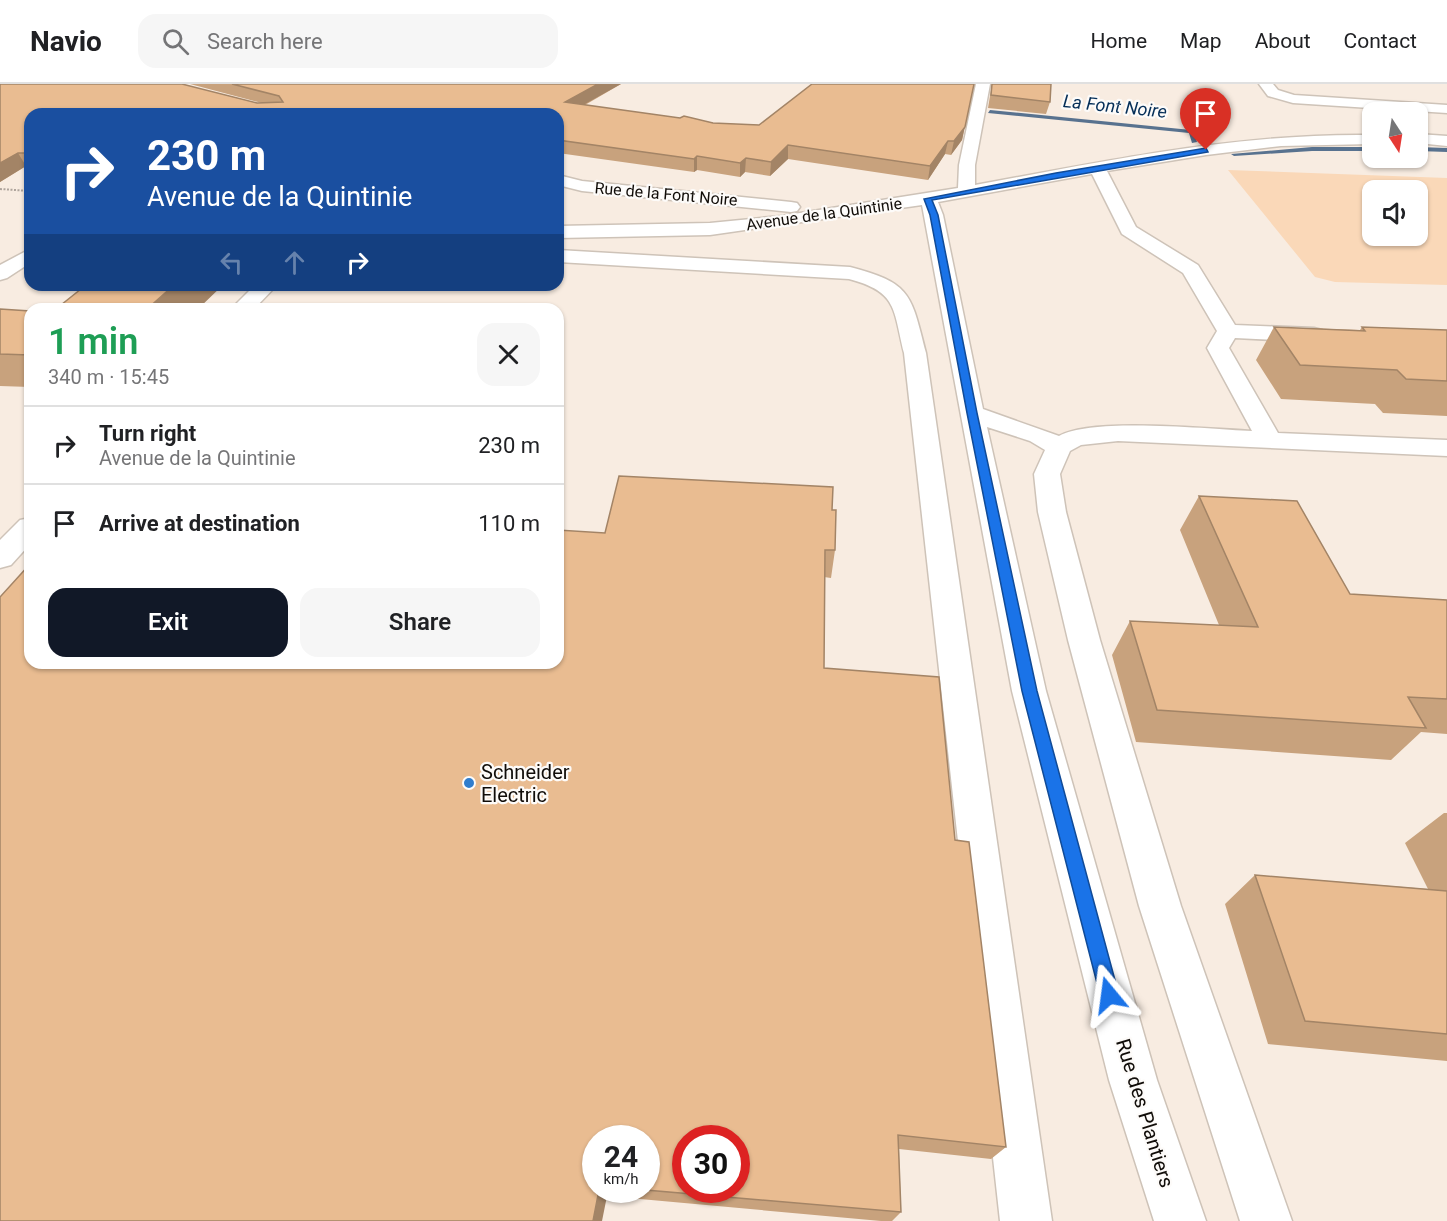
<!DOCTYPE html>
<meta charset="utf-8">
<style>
body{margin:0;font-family:Roboto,sans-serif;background:#f6f6f6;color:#202124;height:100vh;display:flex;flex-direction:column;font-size:22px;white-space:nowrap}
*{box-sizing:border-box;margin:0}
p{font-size:20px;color:#757577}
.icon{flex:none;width:33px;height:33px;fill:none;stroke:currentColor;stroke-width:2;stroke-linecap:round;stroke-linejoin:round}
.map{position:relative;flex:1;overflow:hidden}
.sheet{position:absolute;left:24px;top:219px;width:540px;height:366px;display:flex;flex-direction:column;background:#fff;border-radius:18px;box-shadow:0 2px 4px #0004}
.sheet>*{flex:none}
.banner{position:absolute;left:24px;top:24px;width:540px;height:183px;border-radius:18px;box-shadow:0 2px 4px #0004;background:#1a4fa0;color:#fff;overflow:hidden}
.needle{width:39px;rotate:168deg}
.fabs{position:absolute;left:1362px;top:18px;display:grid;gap:12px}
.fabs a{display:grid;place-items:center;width:66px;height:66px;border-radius:12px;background:#fff;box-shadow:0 2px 4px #0004;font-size:30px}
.speed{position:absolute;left:582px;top:1041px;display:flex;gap:12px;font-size:30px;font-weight:700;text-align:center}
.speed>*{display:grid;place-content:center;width:78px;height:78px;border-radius:50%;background:#fff;box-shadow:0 2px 4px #0004;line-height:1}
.speed small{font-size:15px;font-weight:400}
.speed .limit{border:9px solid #d22;background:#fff;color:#111}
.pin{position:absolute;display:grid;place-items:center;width:51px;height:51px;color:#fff;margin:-62px -26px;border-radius:50% 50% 50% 0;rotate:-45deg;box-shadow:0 0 6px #0007}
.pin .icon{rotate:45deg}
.me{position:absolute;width:66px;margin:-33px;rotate:344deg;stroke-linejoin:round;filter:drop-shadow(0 0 4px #0008)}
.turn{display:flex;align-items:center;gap:21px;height:126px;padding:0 24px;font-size:27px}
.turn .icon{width:78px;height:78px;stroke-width:2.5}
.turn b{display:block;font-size:42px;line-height:51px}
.lanes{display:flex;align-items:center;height:57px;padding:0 24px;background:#0003;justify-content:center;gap:30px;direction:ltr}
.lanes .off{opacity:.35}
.round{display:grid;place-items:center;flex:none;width:63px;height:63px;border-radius:18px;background:#f6f6f6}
.head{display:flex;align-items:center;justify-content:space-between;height:102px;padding:0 24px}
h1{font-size:36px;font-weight:600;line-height:45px;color:#1e9e55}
.primary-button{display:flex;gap:12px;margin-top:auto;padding:12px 24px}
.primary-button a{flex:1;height:69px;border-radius:18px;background:#111827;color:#fff;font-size:24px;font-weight:600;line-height:69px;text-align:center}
.primary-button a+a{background:#f6f6f6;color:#202124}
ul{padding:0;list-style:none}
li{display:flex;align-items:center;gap:18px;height:78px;padding:0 24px;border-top:2px solid #e0e0e0}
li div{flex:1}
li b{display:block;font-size:22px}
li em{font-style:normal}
header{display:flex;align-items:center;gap:36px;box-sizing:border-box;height:84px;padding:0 30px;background:#fff;border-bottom:2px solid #e0e0e0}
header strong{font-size:28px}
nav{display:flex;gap:33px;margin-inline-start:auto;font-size:21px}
.search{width:420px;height:54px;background:#f6f6f6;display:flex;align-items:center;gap:15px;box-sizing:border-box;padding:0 21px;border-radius:18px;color:#757577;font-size:22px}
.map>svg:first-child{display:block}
.green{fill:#fad8b8;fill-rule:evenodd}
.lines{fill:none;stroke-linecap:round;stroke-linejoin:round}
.stream{fill:#58728f;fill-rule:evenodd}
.minor-casing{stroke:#cec3b8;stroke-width:3}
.path{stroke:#ada39b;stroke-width:2;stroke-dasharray:2 1.5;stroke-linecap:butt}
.minor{fill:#fff;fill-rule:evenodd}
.wall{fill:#c8a27d;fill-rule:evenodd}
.shaded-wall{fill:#a38466}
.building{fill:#e9bc91;stroke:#a38466;stroke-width:1.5;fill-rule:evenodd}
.route{fill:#1a73e8;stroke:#114b97;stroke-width:1.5}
.poi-dot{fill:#307dcd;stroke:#fdfbf9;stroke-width:2}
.labels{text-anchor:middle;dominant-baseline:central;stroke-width:4.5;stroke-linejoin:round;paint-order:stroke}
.far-street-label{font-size:16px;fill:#110d09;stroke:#fdfbf9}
.far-water-label{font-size:18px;font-style:italic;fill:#062f58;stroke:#fdfbf9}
.poi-label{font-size:20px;fill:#110d09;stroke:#fdfbf9;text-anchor:start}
.street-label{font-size:20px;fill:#110d09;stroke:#fdfbf9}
</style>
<header>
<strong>Navio</strong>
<div class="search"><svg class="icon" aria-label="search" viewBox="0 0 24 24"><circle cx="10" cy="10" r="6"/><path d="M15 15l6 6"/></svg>Search here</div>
<nav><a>Home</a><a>Map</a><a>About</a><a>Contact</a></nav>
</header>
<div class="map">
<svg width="1447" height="1137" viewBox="0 0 1447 1137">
<rect width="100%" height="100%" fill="#f8ece1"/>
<path class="green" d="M 1228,86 L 1447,94 L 1447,201 L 1335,198 L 1315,193 ZM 1372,106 L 1418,106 L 1418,152 L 1372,152 Z"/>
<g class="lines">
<path class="stream" d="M 990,26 L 1191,46 L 1194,48 L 1197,58 L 1192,59 L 1189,49 L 988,29 Z
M 1312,63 L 1372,63 L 1372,67 L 1312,67 L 1234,72 L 1231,70 Z
M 1418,63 L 1447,64 L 1447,68 L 1418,67 Z"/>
<g class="minor-casing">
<path id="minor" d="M 976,0 L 990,0 L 975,81 L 975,101 C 1106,77 1238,49 1372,51 L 1372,60 L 1281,62 L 1206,71 L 1107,87 L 1136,143 L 1198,181 L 1235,241 L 1314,244 L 1322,246 L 1325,251 L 1322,256 L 1314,258 L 1235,254 L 1229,264 L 1278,349 L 1447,356 L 1447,372 L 1118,357 L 1081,361 L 1070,367 L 1060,390 L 1066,428 L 1100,556 L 1181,822 L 1292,1137 L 1240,1137 L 1139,822 L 1068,556 L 1038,428 L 1034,390 L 1045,366 L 1030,357 L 987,343 L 1046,607 L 1157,996 L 1206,1137 L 1154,1137 L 1109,996 L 1012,607 L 922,121 L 710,151 L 558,154 L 558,142 L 710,139 L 781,132 L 958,104 L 959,81 ZM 1092,90 L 1122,150 L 1183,189 L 1217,247 L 1207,264 L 1252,347 C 1209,345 1092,333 1059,352 L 983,325 L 943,131 L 938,118 Z
M 1259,0 L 1273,0 L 1278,6 L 1294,11 L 1447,21 L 1447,29 L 1293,19 L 1268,12 Z
M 1418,50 L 1447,52 L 1447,62 L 1418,59 Z
M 558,91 L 582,97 L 791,118 L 797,119 L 800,123 L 797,127 L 791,128 L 582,107 L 558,101 Z
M 30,165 L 30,179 L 7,194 L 0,196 L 0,181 Z
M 558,166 L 850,183 C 912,199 911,211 926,269 L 1052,1137 L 1000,1137 L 904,269 C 893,225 898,208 849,195 L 558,178 Z
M 255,201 L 277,201 L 254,225 L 231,225 Z
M 30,434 L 30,460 L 11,481 L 0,484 L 0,456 L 20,436 Z"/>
</g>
<path class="path" d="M 0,105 L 30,107"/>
<use href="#minor" class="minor"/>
</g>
<path class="wall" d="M 0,0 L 257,19 L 262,19 L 190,0 L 621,0 L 585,21 L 713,39 L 759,41 L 974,0 L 962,56 L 951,71 L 945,70 L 928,96 L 788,75 L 770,92 L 745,88 L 740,93 L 697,86 L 694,88 L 558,69 L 558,30 L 30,30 L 30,83 L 26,82 L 0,98 Z
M 992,0 L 1051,0 L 1050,18 L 1046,30 L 988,24 Z
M 0,225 L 30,227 L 30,303 L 0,302 Z
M 1274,243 L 1360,246 L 1362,243 L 1447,246 L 1447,332 L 1383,329 L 1375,320 L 1281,315 L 1256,276 Z
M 1199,412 L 1350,510 L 1447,516 L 1447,650 L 1421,648 L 1391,676 L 1136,658 L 1112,571 L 1130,537 L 1219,541 L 1180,446 Z
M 832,426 L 835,466 L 831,494 L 824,493 L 824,584 L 955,756 L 1006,1063 L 991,1075 L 899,1065 L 901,1128 L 892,1137 L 881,1137 L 607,1112 L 0,1137 L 605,449 ZM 646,1054 L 646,1106 L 596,1106 Z
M 1444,729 L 1447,729 L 1447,977 L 1268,960 L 1225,820 L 1255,791 L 1428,805 L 1405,759 Z"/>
<path class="shaded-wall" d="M 598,0 L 621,0 L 567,30 L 565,18 Z
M 974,0 L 962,56 L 951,71 L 954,57 Z
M 948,57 L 945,70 L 928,96 L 930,82 Z
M 788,61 L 788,75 L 770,92 L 771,78 Z
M 18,69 L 26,82 L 0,98 L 0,79 Z
M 697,72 L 697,86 L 694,88 L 694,75 Z
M 746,74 L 745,88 L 740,93 L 740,79 Z
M 174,201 L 223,201 L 198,225 L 147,225 Z
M 599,1106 L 602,1106 L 607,1112 L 602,1137 L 593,1137 Z"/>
<path class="building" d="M 0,0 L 182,0 L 257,19 L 283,18 L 279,12 L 232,0 L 598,0 L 565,18 L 680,34 L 684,32 L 713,39 L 759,41 L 812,0 L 974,0 L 965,43 L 954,57 L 948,57 L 930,82 L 788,61 L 771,78 L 746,74 L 740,79 L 697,72 L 694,75 L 558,56 L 558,30 L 405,30 L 386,27 L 381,30 L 30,30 L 30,69 L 18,69 L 0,79 Z
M 992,0 L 1051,0 L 1050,18 L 991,11 Z
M 86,201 L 174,201 L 147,225 L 56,225 Z
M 0,225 L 30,227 L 30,271 L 0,270 Z
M 1274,243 L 1365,247 L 1362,243 L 1447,246 L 1447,297 L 1406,295 L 1397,286 L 1300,281 Z
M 619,392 L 833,403 L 832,426 L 836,426 L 835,466 L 825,466 L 824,584 L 939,593 L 955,756 L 969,758 L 1006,1063 L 898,1051 L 901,1128 L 646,1106 L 646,1054 L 596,1054 L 596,1106 L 599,1106 L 593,1137 L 0,1137 L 0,513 L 30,480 L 30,579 L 558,579 L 558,446 L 605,449 ZM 686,1054 L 736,1054 L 736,1106 L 686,1106 Z
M 1199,412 L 1297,417 L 1350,510 L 1447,516 L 1447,615 L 1408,613 L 1426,644 L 1157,626 L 1130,537 L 1258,543 Z
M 1255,791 L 1447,807 L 1447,950 L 1305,937 Z"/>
<path class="route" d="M 1206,64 L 1208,68 L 932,116 L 938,131 L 977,329 L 1037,607 L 1119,911 L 1116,917 L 1109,920 L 1103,917 L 1100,911 L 1022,607 L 967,329 L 930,131 L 924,115 L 1056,89 Z"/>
<circle class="poi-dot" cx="469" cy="699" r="6"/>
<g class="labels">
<g class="far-street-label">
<text transform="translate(666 110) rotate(5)">Rue de la Font Noire</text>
<text transform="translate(824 130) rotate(-8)">Avenue de la Quintinie</text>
</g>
<g class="far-water-label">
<text transform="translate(1115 22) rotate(6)">La Font Noire</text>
</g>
<g class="poi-label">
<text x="481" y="688">Schneider<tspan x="481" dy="23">Electric</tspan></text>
</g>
<g class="street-label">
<text transform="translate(1145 1029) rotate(73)">Rue des Plantiers</text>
</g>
</g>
</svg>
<div class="fabs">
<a><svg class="needle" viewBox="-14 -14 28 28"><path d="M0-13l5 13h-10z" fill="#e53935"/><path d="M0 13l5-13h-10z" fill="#757577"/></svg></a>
<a><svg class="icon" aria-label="sound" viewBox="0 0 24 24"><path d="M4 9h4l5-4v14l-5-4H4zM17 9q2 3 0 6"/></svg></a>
</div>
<div class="speed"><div>24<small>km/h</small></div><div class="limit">30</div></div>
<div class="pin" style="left:1206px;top:66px;background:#d93025"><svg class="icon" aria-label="arrive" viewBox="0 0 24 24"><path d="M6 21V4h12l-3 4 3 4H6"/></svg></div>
<svg class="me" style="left:1109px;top:911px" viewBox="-20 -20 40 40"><path d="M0-17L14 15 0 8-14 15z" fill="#1a73e8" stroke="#fff" stroke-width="4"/></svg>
<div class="banner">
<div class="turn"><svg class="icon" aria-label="right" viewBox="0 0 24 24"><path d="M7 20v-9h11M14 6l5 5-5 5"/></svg><div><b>230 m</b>Avenue de la Quintinie</div></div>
<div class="lanes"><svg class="icon off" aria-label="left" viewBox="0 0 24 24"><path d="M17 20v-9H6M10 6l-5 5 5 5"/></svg><svg class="icon off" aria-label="ahead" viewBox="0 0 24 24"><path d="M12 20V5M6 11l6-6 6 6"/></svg><svg class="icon" aria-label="right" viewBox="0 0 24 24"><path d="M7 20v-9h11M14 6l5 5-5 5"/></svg></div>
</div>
<section class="sheet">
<div class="head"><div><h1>1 min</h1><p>340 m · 15:45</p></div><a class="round"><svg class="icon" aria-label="close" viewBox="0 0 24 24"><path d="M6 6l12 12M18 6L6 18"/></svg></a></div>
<ul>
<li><svg class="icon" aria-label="right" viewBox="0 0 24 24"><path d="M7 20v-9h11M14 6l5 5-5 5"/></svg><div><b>Turn right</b><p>Avenue de la Quintinie</p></div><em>230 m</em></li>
<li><svg class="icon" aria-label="arrive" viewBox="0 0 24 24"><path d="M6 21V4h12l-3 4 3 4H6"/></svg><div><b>Arrive at destination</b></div><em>110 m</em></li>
</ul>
<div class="primary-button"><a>Exit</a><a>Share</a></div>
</section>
</div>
